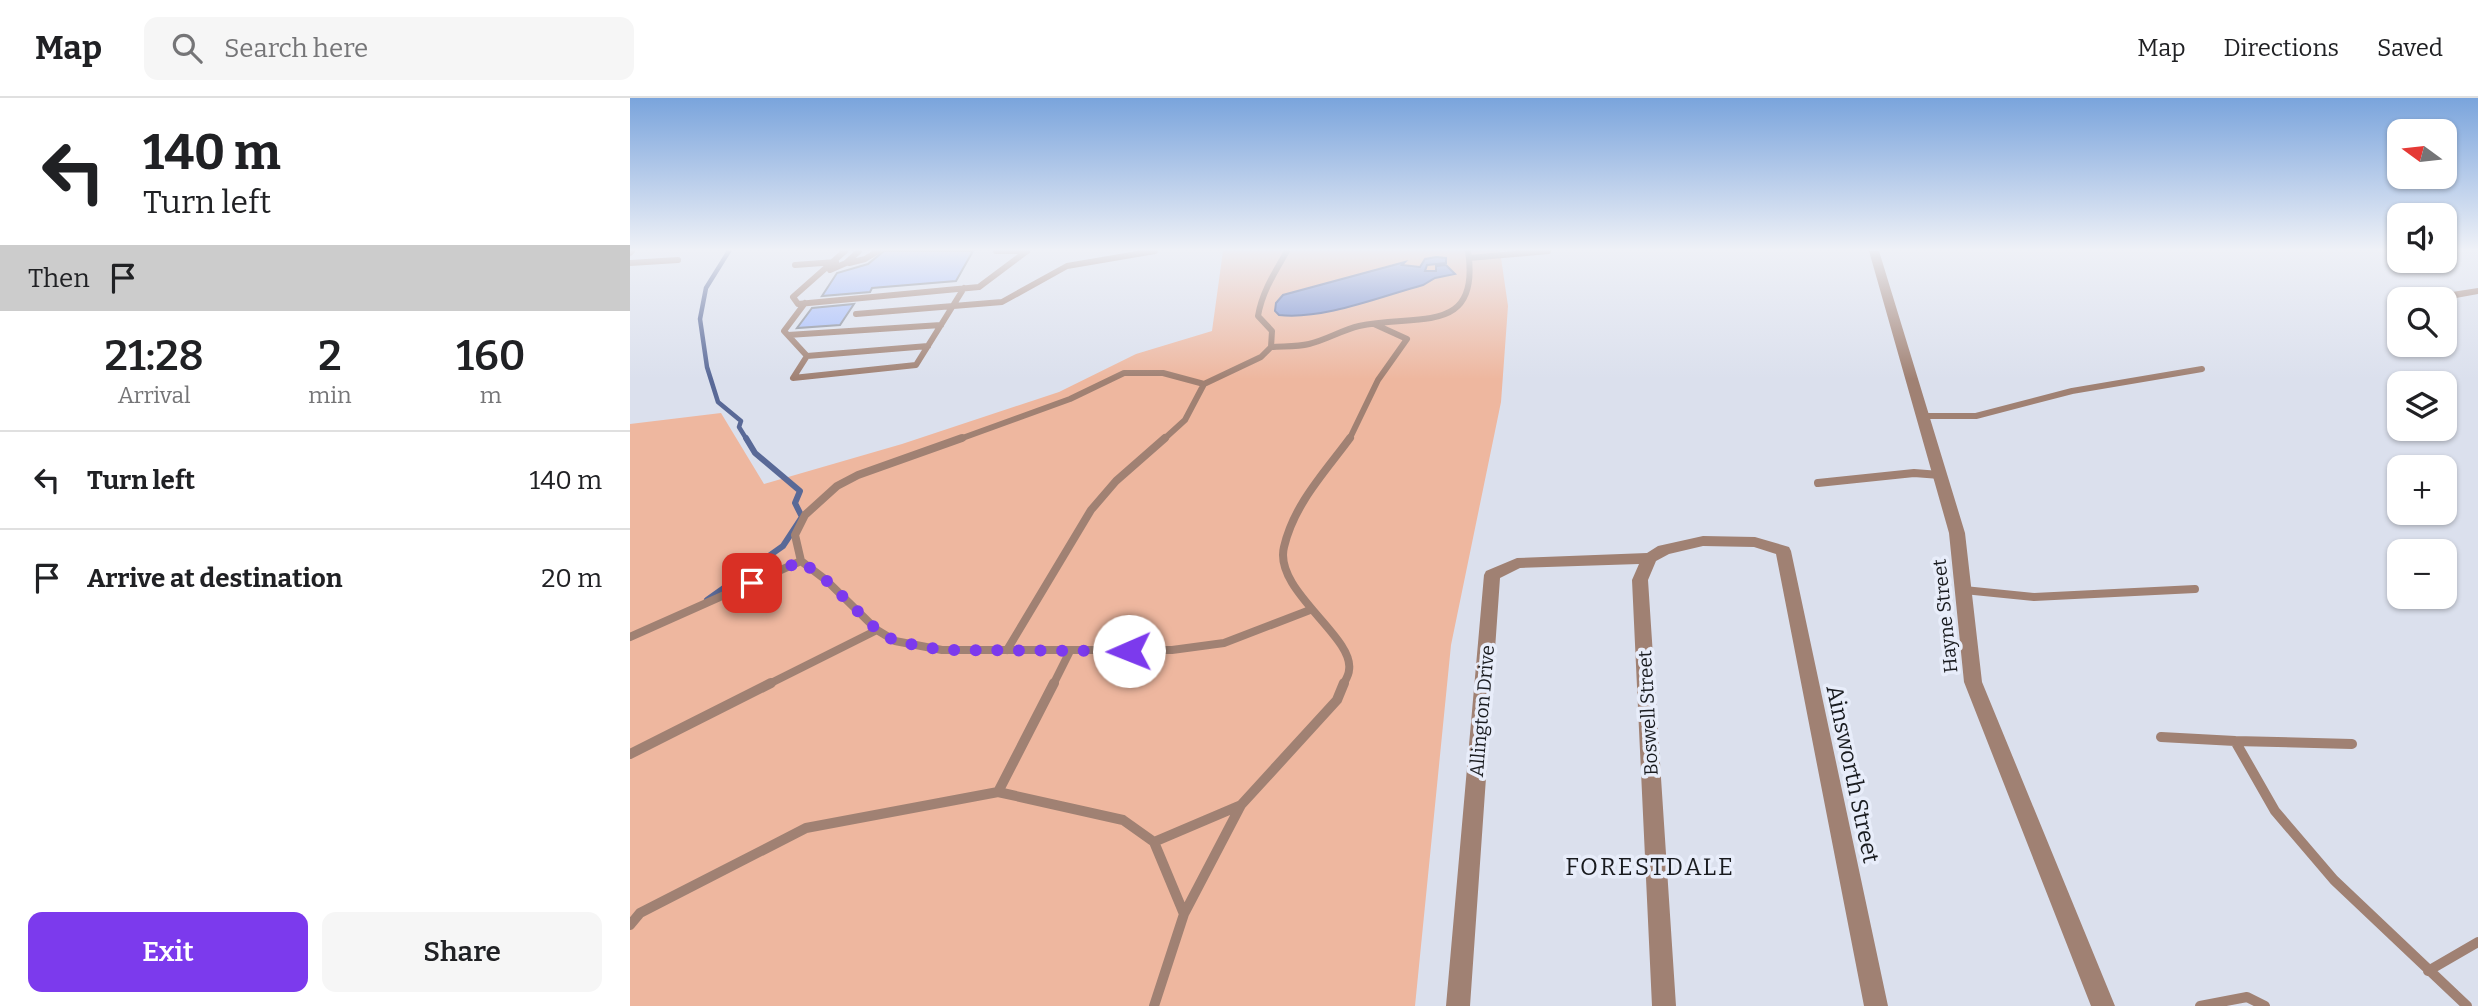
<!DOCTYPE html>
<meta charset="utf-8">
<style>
body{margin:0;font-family:Bitter,serif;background:#f6f6f6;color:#202124;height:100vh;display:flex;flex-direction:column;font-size:26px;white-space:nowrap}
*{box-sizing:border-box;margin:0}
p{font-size:23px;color:#757577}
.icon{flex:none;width:38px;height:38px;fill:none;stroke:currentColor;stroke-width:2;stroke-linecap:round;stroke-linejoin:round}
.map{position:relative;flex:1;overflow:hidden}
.details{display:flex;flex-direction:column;background:#fff;width:630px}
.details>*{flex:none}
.hud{background:#fff;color:#202124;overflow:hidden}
.needle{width:46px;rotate:285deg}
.controls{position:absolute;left:1757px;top:21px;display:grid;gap:14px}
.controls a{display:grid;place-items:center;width:70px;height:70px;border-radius:14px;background:#fff;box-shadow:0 2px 5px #0004;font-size:35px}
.pin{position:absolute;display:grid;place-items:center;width:60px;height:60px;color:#fff;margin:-30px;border-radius:14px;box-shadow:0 4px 10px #0006}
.me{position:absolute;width:77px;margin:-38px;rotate:269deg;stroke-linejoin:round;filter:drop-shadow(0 0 5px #0008)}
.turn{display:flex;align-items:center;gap:24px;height:147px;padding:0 28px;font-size:32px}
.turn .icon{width:91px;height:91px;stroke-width:2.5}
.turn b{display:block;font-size:49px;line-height:60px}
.then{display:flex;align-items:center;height:66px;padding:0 28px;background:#0003;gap:14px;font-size:26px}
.eta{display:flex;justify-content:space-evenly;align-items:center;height:119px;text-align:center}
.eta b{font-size:42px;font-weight:600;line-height:49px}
.primary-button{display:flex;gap:14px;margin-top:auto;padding:14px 28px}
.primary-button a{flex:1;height:80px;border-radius:14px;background:#7c3aed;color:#fff;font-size:28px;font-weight:600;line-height:80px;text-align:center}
.primary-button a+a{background:#f6f6f6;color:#202124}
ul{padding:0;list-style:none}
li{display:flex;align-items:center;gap:21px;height:98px;padding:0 28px;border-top:2px solid #e0e0e0}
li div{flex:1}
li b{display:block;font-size:26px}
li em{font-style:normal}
header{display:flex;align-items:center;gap:42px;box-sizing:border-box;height:98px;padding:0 35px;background:#fff;border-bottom:2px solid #e0e0e0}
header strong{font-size:33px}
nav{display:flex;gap:38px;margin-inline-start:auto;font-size:24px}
.search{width:490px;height:63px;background:#f6f6f6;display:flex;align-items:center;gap:18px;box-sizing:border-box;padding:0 24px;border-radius:14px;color:#757577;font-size:26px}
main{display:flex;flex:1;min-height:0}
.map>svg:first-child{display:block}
.green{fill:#eeb79f}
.water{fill:#758bcb;stroke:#596997;stroke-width:2}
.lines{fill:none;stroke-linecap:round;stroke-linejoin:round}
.stream-far1{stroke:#596997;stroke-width:4.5}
.stream{stroke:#596997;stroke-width:6}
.building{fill:#a1b9fc;stroke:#808591;stroke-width:2}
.service-far2{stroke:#a08173;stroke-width:6}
.service-far1{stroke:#a08173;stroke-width:8}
.service{stroke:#a08173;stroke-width:10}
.minor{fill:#a08173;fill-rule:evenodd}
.route{stroke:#7c3aed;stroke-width:12;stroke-dasharray:0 21.6}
.labels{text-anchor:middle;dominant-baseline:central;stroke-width:7;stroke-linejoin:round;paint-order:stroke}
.street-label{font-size:19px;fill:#191b1f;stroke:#e8edfa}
.near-street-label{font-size:23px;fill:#191b1f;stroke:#e8edfa}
.near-neighbourhood-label{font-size:24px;letter-spacing:2px;fill:#191b1f;stroke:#e8edfa}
</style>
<header>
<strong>Map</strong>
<div class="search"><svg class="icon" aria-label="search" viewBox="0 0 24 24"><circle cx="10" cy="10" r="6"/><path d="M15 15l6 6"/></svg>Search here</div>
<nav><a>Map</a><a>Directions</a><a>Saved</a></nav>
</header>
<main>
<section class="details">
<div class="hud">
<div class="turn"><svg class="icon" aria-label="left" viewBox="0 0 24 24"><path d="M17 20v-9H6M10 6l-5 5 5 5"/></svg><div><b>140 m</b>Turn left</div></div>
<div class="then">Then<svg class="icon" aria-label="arrive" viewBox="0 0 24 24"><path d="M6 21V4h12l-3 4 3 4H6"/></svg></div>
</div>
<div class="eta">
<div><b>21:28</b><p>Arrival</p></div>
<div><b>2</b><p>min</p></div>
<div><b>160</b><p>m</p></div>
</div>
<ul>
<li><svg class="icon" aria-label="left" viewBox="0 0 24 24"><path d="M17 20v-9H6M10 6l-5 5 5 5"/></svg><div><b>Turn left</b></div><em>140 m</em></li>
<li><svg class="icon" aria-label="arrive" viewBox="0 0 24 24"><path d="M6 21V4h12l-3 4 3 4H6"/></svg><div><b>Arrive at destination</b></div><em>20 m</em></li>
</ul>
<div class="primary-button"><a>Exit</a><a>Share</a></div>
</section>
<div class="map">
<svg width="1848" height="908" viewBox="0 0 1848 908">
<rect width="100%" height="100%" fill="#dbe0ed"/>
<path class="green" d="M 593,153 L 870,153 L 878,208 L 871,304 L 821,547 L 785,908 L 0,908 L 0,326 L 91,315 L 134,386 L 272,346 L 429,294 L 506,256 L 582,233 Z"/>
<path class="water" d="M 806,159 L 816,160 L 816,165 L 797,167 L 795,173 L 806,173 L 806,168 L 816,167 L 825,176 L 805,180 L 793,187 C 749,199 693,222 649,217 L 645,213 L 646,205 L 653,197 L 775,164 L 772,167 L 790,169 L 795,161 Z"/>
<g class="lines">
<path class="stream-far1" d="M 99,153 L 76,190 L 70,221 L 77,269 L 88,304 L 111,323 L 109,329 L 117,342"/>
<path class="stream" d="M 77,502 L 153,448 L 172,419 L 165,405 L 170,393 L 125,355 L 116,340"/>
</g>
<path class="building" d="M 254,153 L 343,153 L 326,183 L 242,190 L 240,194 L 192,198 L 207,175 L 238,166 Z
M 224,206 L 210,227 L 167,230 L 182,210 Z"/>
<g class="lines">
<path class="service-far2" d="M 215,153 L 163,199 L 168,206 L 349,189 L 397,153
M 366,153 L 392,153
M 0,155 L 2,153
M 839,160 L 918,153
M 0,165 L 48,162
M 219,165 L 235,161 L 248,153
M 165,167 L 206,164
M 200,172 L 216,165 L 229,153
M 175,205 L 154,233 L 177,258 L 163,280 L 286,267 L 334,190
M 226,216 L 372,204 L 437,168 L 525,153
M 158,237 L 311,227
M 641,249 C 653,248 667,249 679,246 C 696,242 712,232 729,228 C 786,215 851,239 838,153
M 177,258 L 298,248
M 1293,318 L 1346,318 L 1442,293 L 1572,271
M 327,342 L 440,301 L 494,275 L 533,275 L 574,286
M 533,342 L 555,322 L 574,286 L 631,259 L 641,249 L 642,233 L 628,218 C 632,194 645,174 657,153
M 719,342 L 748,282 L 777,241 L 744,226"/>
<path class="service-far1" d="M 332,340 L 228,377 L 207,388 L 175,417 L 165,437 L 171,463 L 196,482 L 247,532 L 265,543 L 312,552 L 542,552 L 594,545 L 680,512
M 1188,385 L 1284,375 L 1310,377
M 1334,492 L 1404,499 L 1565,491
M 0,539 L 171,463
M 377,552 L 461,412 L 486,383 L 535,340
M 137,587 L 247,532
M 423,587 L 440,553
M 713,587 C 715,583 719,577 719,572 C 725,539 643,492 654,449 C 664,406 695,374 720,340"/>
<path class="service" d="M 1531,639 L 1605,643
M 1722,646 L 1605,643 L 1645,713 L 1704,782 L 1837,908
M 0,656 L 141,585
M 368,694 L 424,585
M 524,744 L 611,707 L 707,602 L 714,585
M 554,816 L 611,707
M 0,827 L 10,815 L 176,730 L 368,694 L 493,722 L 524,744 L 554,816 L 524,908
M 1798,873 L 1848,844
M 1570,908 L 1617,899 L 1635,908"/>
<path class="minor" d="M 1239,153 L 1249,153 L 1335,435 L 1352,584 L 1485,908 L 1461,908 L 1334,584 L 1319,435 Z
M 1848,190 L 1848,196 L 1815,202 L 1790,201 L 1796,198 Z
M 1073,438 L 1125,439 L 1159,449 L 1161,453 L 1258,908 L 1234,908 L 1146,456 L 1124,449 L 1073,448 L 1039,456 L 1026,463 L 1018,482 L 1046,908 L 1022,908 L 1002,482 L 1009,466 L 890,470 L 870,480 L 840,908 L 816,908 L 854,477 L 856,473 L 887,460 L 1017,455 L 1028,448 Z"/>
</g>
<linearGradient id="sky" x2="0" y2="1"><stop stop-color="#7aa4dc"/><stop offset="0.54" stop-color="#eff1f7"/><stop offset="1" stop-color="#eff1f7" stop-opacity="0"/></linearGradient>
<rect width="1848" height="281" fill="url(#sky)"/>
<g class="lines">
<path class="route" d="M 122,485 L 171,463 L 196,482 L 247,532 L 265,543 L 312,552 L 499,553"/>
</g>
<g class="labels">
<g class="street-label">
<text transform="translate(1315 518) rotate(-96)">Hayne Street</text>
<text transform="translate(852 613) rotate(-85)">Allington Drive</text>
<text transform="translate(1018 615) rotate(-93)">Boswell Street</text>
</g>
<g class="near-street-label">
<text transform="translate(1223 676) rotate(78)">Ainsworth Street</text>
</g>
<g class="near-neighbourhood-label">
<text x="1020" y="769">FORESTDALE</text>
</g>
</g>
</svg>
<div class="controls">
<a><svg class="needle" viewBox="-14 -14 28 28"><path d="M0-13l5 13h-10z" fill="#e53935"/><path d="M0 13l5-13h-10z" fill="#757577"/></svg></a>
<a><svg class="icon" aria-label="sound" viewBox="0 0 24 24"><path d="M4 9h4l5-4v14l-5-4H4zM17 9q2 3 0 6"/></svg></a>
<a><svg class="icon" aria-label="search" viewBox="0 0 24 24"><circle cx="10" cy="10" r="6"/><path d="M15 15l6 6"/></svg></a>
<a><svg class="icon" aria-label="layers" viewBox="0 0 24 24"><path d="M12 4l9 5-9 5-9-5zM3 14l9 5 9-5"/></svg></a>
<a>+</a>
<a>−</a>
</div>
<div class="pin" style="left:122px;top:485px;background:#d93025"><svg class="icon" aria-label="arrive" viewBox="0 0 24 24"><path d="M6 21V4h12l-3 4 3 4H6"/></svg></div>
<svg class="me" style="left:499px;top:553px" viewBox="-20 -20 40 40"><circle r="19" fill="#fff"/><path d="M0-13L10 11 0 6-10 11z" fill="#7c3aed"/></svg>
</div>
</main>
